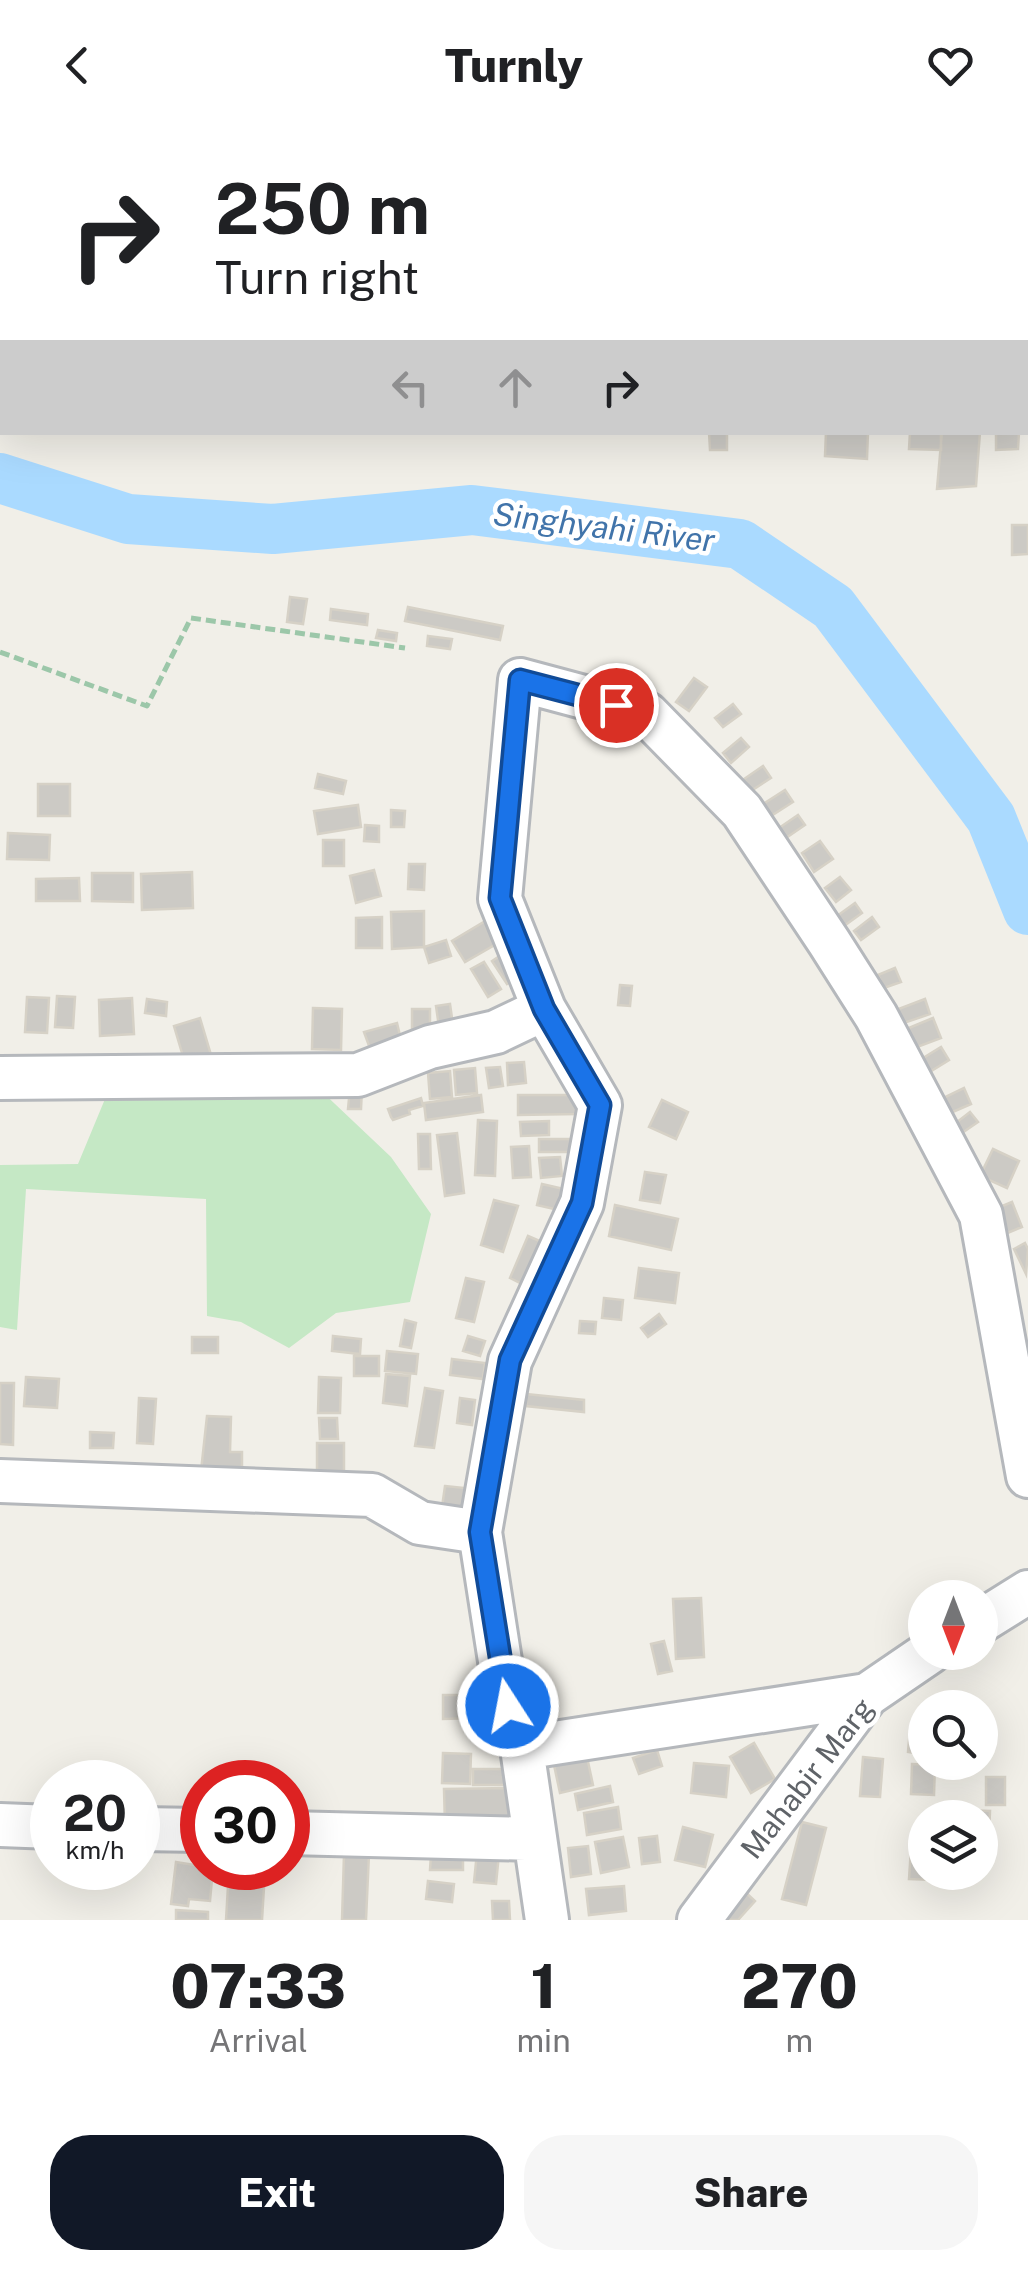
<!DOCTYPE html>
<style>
body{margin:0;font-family:"Public Sans",sans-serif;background:#f6f6f6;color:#202124;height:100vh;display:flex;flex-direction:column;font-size:38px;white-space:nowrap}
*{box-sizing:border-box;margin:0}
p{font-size:32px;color:#757577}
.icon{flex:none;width:55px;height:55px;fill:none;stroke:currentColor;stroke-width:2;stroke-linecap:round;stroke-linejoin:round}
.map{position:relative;height:1790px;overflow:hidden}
.sheet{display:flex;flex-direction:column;background:#fff;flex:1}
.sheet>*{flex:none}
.guide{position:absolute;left:0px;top:0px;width:1030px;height:305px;box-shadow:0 10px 40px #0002;background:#fff;color:#202124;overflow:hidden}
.needle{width:65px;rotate:180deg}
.controls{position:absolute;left:908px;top:1450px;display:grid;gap:20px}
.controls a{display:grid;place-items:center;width:90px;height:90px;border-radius:50%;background:#fff;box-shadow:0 10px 40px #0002;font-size:50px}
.speed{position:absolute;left:30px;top:1630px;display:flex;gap:20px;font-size:50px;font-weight:700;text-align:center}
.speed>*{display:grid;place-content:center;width:130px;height:130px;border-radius:50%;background:#fff;box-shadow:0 10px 40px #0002;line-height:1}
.speed small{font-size:25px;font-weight:400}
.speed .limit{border:15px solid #d22;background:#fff;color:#111}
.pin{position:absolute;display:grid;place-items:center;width:85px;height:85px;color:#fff;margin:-42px;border:5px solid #fff;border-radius:50%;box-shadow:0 2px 10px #0007}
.me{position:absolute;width:110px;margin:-55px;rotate:349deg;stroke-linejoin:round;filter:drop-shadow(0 0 8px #0008)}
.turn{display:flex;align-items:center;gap:35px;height:210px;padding:0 50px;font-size:45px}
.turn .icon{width:130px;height:130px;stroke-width:2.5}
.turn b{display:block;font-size:70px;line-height:85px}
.lanes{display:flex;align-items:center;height:95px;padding:0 50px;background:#0003;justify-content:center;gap:50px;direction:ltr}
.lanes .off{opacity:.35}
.eta{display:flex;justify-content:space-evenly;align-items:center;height:170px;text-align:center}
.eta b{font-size:60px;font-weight:800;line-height:70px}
.button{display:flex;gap:20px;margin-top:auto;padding:20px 50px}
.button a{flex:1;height:115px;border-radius:40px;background:#111827;color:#fff;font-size:40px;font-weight:800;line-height:115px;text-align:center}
.button a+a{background:#f6f6f6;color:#202124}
header{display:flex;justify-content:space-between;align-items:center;height:130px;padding:0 50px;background:#fff;font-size:45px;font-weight:800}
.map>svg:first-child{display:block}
.green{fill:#c5e8c5}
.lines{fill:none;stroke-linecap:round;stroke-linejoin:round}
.river{stroke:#aadaff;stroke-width:50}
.building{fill:#cccac5;stroke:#d6d1c6;stroke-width:2.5}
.minor-casing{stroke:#b5b8bc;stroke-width:48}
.path{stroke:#9cc7a9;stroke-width:5;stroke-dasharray:10 5;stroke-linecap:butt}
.minor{stroke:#fff;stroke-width:42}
.route-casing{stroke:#114b97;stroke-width:25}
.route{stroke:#1a73e8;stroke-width:18}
.labels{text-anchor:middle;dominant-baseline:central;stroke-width:9;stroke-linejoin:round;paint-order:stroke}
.street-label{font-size:30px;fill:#5f6368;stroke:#fff}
.water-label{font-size:32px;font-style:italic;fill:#4174aa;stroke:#fff}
</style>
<header><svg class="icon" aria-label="back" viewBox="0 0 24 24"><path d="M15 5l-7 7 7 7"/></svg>Turnly<svg class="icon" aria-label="heart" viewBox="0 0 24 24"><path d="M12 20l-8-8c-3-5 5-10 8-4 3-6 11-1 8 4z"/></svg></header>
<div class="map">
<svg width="1028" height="1790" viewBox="0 0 1028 1790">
<rect width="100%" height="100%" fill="#f1efe8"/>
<path class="green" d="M 316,956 L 391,1027 L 431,1084 L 410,1172 L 336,1183 L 289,1218 L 241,1192 L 207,1186 L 206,1069 L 26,1059 L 17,1200 L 0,1197 L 0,1035 L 78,1034 L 105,969 Z"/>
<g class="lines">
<path class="river" d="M 0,348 L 128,389 L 273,399 L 472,380 L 740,414 L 833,477 L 991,688 L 1028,780"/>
</g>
<path class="building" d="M 709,302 L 727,302 L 727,320 L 710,320 Z
M 826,302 L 868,302 L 867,329 L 825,326 Z
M 910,302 L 941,302 L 941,320 L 909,319 Z
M 942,302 L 980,302 L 976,356 L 937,359 Z
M 996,302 L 1019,302 L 1018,319 L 996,320 Z
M 1012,395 L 1028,395 L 1028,424 L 1012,425 Z
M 290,467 L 307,469 L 303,494 L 287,492 Z
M 408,477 L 503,496 L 500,510 L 405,491 Z
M 331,479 L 368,484 L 367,495 L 330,490 Z
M 378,500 L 397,503 L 396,511 L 376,508 Z
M 428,506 L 452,509 L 450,519 L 427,516 Z
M 694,548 L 707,557 L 689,581 L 676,572 Z
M 733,574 L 741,584 L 723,597 L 715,588 Z
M 741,608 L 749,617 L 731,633 L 723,623 Z
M 763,636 L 771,648 L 751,661 L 744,649 Z
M 318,644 L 346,651 L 343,664 L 315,658 Z
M 38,654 L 70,654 L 70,686 L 38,686 Z
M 785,660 L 793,672 L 771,686 L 763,674 Z
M 358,675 L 361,697 L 318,704 L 314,681 Z
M 391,680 L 405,681 L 404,697 L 391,697 Z
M 798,685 L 805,695 L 783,710 L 776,700 Z
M 365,695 L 379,696 L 379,712 L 364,711 Z
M 8,703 L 50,705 L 49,730 L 7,729 Z
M 323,710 L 344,710 L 344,736 L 323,736 Z
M 820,711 L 833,729 L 814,742 L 802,723 Z
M 409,734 L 425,734 L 424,760 L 408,759 Z
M 374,740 L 381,766 L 356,773 L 350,746 Z
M 192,742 L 193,778 L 142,780 L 141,744 Z
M 92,743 L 133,743 L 133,772 L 92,771 Z
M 840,747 L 851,760 L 836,772 L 825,758 Z
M 79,748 L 80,771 L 36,771 L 36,749 Z
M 855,773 L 862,783 L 844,796 L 837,786 Z
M 424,781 L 424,817 L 392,819 L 391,782 Z
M 382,787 L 382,818 L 356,818 L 356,788 Z
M 492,787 L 505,809 L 465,832 L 452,811 Z
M 872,787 L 879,797 L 861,810 L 854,801 Z
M 446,810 L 451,826 L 429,833 L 424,817 Z
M 504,823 L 519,846 L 507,854 L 492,831 Z
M 484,832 L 501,859 L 488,867 L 471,839 Z
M 895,838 L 901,852 L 884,858 L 878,845 Z
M 620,855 L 632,856 L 630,876 L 618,875 Z
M 57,866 L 75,867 L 73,898 L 55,897 Z
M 27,867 L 49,868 L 47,903 L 25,902 Z
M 132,868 L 134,904 L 100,906 L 99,870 Z
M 147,869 L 167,872 L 166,886 L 145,883 Z
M 925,869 L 930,884 L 901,894 L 896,880 Z
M 450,874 L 454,902 L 440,904 L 436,876 Z
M 313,878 L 342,879 L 341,920 L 312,919 Z
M 412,879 L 430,879 L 430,910 L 412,910 Z
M 200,888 L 211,925 L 185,933 L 174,896 Z
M 933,888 L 941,908 L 912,919 L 904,900 Z
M 397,893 L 402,914 L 372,924 L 364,902 Z
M 941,917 L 949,930 L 928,943 L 920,930 Z
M 524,932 L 526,953 L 508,955 L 507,933 Z
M 500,937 L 503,956 L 489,958 L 486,938 Z
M 475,938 L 477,963 L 456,965 L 454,940 Z
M 450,941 L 452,967 L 430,969 L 428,943 Z
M 350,958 L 362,959 L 361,979 L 348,979 Z
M 964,958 L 971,974 L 948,984 L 941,969 Z
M 481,965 L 483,982 L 426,990 L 424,973 Z
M 518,965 L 578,965 L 578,984 L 518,985 Z
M 421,968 L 423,976 L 409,980 L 410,984 L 393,990 L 391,987 L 388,979 Z
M 662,970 L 688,982 L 676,1009 L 649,997 Z
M 970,982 L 978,992 L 959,1005 L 952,996 Z
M 478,990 L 497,991 L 495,1046 L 475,1045 Z
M 549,991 L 549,1005 L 521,1006 L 520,992 Z
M 457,1003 L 464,1063 L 445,1066 L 437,1005 Z
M 418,1004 L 430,1004 L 431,1039 L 419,1039 Z
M 539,1009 L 573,1009 L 573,1022 L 539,1022 Z
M 529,1016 L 531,1047 L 513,1048 L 511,1017 Z
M 993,1019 L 1019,1031 L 1007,1058 L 980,1046 Z
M 560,1027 L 562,1046 L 541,1048 L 539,1028 Z
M 645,1042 L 666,1045 L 660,1073 L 640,1070 Z
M 542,1054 L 568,1060 L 563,1081 L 537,1075 Z
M 494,1070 L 518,1076 L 503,1122 L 481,1115 Z
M 1012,1072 L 1022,1097 L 1005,1104 L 995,1079 Z
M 615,1075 L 678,1089 L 671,1120 L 609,1106 Z
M 528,1106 L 542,1112 L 524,1155 L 510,1148 Z
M 1025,1113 L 1028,1119 L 1026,1144 L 1014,1119 Z
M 639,1138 L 679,1143 L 675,1173 L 635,1168 Z
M 466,1148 L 484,1152 L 474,1192 L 456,1188 Z
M 604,1168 L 623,1170 L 621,1190 L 602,1188 Z
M 659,1184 L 666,1194 L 648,1207 L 641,1198 Z
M 405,1190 L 416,1193 L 411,1218 L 400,1216 Z
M 580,1191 L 596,1192 L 595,1204 L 579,1203 Z
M 333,1206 L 361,1209 L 360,1224 L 332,1221 Z
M 468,1206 L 485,1211 L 480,1226 L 463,1221 Z
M 192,1207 L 218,1207 L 218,1223 L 192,1223 Z
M 387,1221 L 418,1224 L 416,1244 L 385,1241 Z
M 354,1226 L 379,1226 L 379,1246 L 354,1246 Z
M 452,1229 L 485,1233 L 483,1249 L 450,1245 Z
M 386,1244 L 410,1246 L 407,1276 L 383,1273 Z
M 26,1247 L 59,1249 L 57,1278 L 24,1276 Z
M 319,1247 L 341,1248 L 340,1283 L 318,1283 Z
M 0,1253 L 14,1253 L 13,1315 L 0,1314 Z
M 425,1258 L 443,1261 L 434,1318 L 415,1316 Z
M 526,1264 L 584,1270 L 584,1282 L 526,1276 Z
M 139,1268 L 156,1269 L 153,1314 L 137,1313 Z
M 460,1268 L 475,1270 L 472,1295 L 457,1293 Z
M 207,1286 L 231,1287 L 230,1322 L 242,1322 L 242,1342 L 201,1341 Z
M 319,1288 L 337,1288 L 338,1309 L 320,1309 Z
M 90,1302 L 114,1303 L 113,1318 L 90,1318 Z
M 317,1313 L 344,1313 L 344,1341 L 317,1341 Z
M 445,1356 L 465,1358 L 463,1379 L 442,1377 Z
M 701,1468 L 704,1527 L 676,1529 L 673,1469 Z
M 664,1511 L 672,1541 L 658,1544 L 651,1514 Z
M 443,1565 L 476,1565 L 476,1588 L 443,1589 Z
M 910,1599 L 925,1601 L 922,1624 L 908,1622 Z
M 754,1613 L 775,1649 L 751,1663 L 730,1627 Z
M 657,1620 L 662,1636 L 639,1644 L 633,1628 Z
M 443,1623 L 471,1624 L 470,1654 L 442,1653 Z
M 587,1627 L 593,1655 L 560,1663 L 554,1635 Z
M 863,1627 L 883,1629 L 880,1667 L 860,1666 Z
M 694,1633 L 729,1636 L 726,1667 L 691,1663 Z
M 912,1634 L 935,1635 L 934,1665 L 911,1664 Z
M 473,1639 L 510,1639 L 510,1655 L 473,1655 Z
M 986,1647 L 1005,1647 L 1005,1675 L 986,1675 Z
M 610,1656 L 613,1672 L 578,1680 L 575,1664 Z
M 510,1658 L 510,1695 L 445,1696 L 444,1659 Z
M 618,1677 L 621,1699 L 587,1705 L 584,1683 Z
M 960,1680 L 990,1681 L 988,1730 L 980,1729 L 980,1688 L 960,1688 Z
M 802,1692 L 826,1698 L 806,1775 L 782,1769 Z
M 683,1697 L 713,1705 L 705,1737 L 675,1730 Z
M 912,1703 L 925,1704 L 925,1742 L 935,1742 L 934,1750 L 909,1749 Z
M 657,1706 L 660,1732 L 642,1734 L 639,1708 Z
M 623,1707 L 629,1737 L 601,1743 L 595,1712 Z
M 588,1716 L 591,1744 L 571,1747 L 568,1718 Z
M 477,1722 L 499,1724 L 496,1754 L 474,1752 Z
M 344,1724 L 369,1724 L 366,1790 L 342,1790 Z
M 431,1724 L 463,1724 L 463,1740 L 430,1740 Z
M 176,1732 L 213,1738 L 210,1771 L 189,1769 L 188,1776 L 171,1774 Z
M 229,1739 L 265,1741 L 262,1790 L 226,1790 Z
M 951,1742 L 979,1742 L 979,1749 L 951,1748 Z
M 428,1751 L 454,1754 L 452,1772 L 426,1769 Z
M 624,1756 L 626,1781 L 589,1785 L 586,1759 Z
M 742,1759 L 755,1771 L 738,1790 L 725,1790 Z
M 492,1771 L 509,1771 L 510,1790 L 493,1790 Z
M 176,1780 L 208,1782 L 208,1790 L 176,1790 Z"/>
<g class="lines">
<g class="minor-casing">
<path id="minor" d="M 537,2 L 537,0
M 918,2 L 918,0
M 0,177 L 2,178
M 0,948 L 358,945 L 430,917 L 496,902 L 544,879
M 0,1351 L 372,1365 L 420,1393 L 480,1402
M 980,1492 L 1028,1462
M 522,1618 L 867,1565
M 0,1695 L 52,1697
M 138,1699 L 202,1700
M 288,1703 L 534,1709
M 547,1790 L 522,1618 L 507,1576 L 480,1402 L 510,1231 L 582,1073 L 600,975 L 544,879 L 500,769 L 520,550 L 647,584 L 742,681 L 829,812 L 876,886 L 981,1085 L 1028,1346
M 699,1790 L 867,1565 L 930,1522"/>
</g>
<path class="path" d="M 0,522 L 147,576 L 191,488 L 405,518"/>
<use href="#minor" class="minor"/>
</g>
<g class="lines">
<g class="route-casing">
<path id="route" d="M 508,1576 L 480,1402 L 510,1230 L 582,1073 L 600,975 L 544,879 L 500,768 L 520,550 L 616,575"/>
</g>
<use href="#route" class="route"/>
</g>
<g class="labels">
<g class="street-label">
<text transform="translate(807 1648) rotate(-52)">Mahabir Marg</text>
</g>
<g class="water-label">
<text transform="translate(604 397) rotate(7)">Singhyahi River</text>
</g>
</g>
</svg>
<div class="controls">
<a><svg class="needle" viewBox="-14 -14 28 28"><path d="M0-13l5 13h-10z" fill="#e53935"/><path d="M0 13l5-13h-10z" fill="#757577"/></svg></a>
<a><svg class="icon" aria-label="search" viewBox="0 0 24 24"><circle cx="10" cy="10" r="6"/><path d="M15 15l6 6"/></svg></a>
<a><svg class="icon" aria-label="layers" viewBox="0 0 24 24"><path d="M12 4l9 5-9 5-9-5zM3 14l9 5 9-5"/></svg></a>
</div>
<div class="speed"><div>20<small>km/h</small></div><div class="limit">30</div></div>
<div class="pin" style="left:616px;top:575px;background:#d93025"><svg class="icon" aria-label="arrive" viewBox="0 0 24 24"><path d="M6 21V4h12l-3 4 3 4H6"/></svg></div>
<svg class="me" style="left:508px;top:1576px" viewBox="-20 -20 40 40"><circle r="17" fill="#1a73e8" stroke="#fff" stroke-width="3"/><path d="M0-11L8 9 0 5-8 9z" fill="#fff"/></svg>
<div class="guide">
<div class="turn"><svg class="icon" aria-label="right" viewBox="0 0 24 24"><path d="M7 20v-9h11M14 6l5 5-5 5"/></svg><div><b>250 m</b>Turn right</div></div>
<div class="lanes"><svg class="icon off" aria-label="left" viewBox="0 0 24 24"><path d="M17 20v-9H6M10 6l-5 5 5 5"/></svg><svg class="icon off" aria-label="ahead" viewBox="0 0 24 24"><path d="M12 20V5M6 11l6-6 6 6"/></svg><svg class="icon" aria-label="right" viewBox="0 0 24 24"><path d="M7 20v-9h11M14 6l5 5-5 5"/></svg></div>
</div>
</div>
<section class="sheet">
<div class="eta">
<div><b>07:33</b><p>Arrival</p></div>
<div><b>1</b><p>min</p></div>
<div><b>270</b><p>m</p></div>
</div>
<div class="button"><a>Exit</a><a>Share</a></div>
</section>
